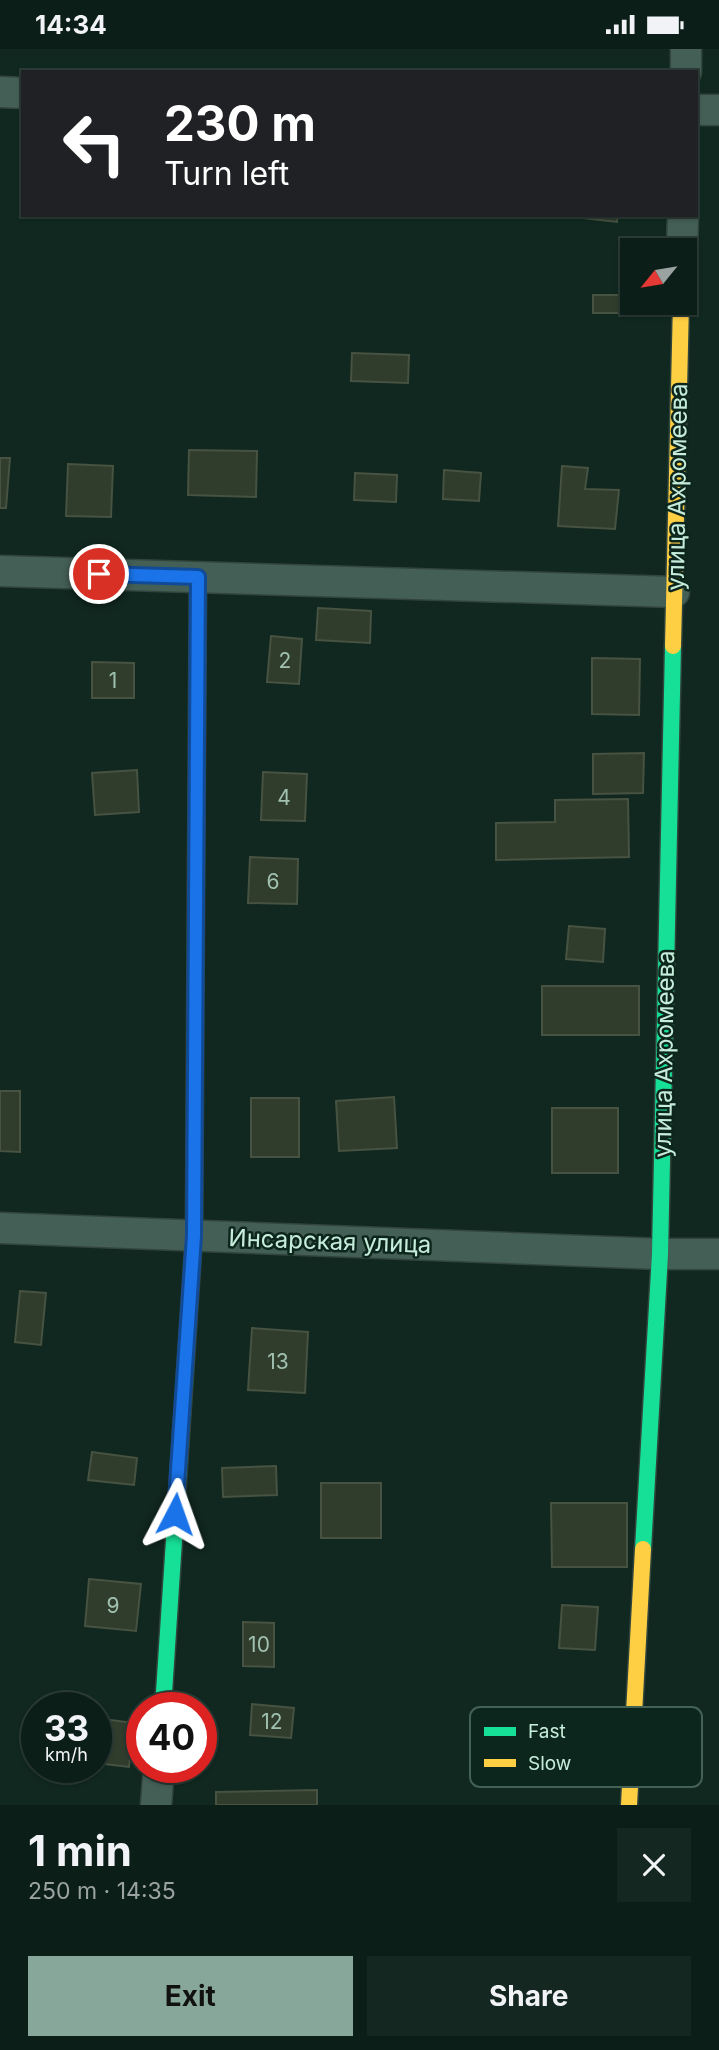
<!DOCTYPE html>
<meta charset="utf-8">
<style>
body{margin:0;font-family:Inter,sans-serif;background:#152721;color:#f1f3f6;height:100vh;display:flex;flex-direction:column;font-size:26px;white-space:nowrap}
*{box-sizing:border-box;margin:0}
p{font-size:23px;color:#9aa2a2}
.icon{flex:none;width:38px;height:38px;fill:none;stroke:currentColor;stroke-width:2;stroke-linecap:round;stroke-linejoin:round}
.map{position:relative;height:1756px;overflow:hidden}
.details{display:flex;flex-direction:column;background:#0c1e18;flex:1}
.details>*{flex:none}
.guide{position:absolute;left:21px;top:21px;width:677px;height:147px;border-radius:0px;box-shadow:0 2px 5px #0004,0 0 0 2px #2c3c37;background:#202124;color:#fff;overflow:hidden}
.needle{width:46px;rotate:240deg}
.controls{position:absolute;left:620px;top:189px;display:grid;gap:14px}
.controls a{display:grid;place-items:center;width:77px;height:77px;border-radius:0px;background:#0c1e18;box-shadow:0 2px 5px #0004,0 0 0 2px #2c3c37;font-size:35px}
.speed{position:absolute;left:21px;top:1643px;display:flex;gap:14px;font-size:35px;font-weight:700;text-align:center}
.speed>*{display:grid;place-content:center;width:91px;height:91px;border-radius:50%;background:#0c1e18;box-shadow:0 2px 5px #0004,0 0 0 2px #2c3c37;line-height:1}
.speed small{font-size:18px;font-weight:400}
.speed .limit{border:10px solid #d22;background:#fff;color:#111}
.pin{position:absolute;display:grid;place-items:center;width:60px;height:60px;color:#fff;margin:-30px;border:4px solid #fff;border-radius:50%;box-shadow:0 2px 7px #0007}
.me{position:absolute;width:77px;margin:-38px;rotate:4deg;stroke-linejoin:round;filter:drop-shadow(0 0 5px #0008)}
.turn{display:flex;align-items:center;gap:24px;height:147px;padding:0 28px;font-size:32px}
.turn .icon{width:91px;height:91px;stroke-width:2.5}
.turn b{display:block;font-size:49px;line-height:60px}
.round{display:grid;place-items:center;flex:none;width:74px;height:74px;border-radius:0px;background:#152721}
.overview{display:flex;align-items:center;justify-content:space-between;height:119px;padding:0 28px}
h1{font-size:42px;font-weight:700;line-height:52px}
.button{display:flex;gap:14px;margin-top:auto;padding:14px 28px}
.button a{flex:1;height:80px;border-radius:0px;background:#86a79a;color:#111;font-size:28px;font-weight:700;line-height:80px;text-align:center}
.button a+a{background:#152721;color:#f1f3f6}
.status{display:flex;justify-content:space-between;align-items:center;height:49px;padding:0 35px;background:#0c1e18;direction:ltr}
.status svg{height:19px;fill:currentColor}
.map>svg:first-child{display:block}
.building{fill:#303d2d;stroke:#475241;stroke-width:2}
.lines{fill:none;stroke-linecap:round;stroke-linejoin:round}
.street-casing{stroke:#31453d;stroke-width:33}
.fast-casing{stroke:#31453d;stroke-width:19}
.slow-casing{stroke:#31453d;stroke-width:19}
.street{stroke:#445f56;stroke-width:30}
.fast{stroke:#16e098;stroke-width:16}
.slow{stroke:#ffcf43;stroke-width:16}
.route-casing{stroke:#114b97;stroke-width:18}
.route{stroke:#1a73e8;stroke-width:12}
.labels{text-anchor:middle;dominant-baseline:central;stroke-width:5;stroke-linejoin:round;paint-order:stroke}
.number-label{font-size:21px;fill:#a0c0b0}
.street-label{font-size:24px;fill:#c6ecdb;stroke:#0d261d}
.key{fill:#0d261d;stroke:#446156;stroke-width:2}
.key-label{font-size:19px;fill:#c6ecdb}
</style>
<div class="status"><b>14:34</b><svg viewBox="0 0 49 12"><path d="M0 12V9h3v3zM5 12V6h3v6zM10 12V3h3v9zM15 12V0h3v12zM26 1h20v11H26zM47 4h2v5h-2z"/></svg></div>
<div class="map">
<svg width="719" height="1756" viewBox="0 0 719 1756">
<rect width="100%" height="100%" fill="#102820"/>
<path class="building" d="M 235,166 L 291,166 L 291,168 Z
M 574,166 L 618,166 L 617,173 L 574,168 Z
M 593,246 L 627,246 L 627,264 L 593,264 Z
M 352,304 L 409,306 L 408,334 L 351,332 Z
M 189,401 L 257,402 L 256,448 L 188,446 Z
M 0,409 L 10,409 L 6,459 L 0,459 Z
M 68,415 L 113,417 L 111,468 L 66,467 Z
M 562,417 L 588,419 L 585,440 L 619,441 L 615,480 L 558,477 Z
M 444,421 L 481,424 L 479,452 L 443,450 Z
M 355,424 L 397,426 L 396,453 L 354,451 Z
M 318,559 L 371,562 L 370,594 L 316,591 Z
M 271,587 L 302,590 L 299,635 L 267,633 Z
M 592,609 L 640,610 L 639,666 L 592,665 Z
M 92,613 L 134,614 L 134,649 L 92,649 Z
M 644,704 L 643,744 L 593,745 L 593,705 Z
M 137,721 L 139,763 L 95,766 L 92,724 Z
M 263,723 L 307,725 L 305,772 L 261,771 Z
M 628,750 L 629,808 L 496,811 L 496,774 L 555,773 L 555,751 Z
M 250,808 L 298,810 L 297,855 L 248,854 Z
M 569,877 L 605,880 L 603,913 L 566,910 Z
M 542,937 L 639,937 L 639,986 L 542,986 Z
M 0,1042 L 20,1042 L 20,1103 L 0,1102 Z
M 394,1048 L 397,1099 L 339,1102 L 336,1052 Z
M 251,1049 L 299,1049 L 299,1108 L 251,1108 Z
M 552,1059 L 618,1059 L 618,1124 L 552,1124 Z
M 20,1242 L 46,1244 L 41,1296 L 15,1293 Z
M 252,1279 L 308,1283 L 305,1344 L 248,1341 Z
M 92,1403 L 137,1409 L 134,1436 L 88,1431 Z
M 276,1417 L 277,1446 L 223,1448 L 222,1419 Z
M 321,1434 L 381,1434 L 381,1489 L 321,1489 Z
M 551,1454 L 627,1454 L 627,1518 L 552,1518 Z
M 89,1530 L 141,1535 L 136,1582 L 85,1577 Z
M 562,1556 L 598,1558 L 595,1601 L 559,1599 Z
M 243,1573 L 274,1574 L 274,1618 L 243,1617 Z
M 252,1655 L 294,1659 L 291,1689 L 250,1686 Z
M 96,1669 L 134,1674 L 129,1718 L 96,1714 Z
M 317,1741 L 317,1756 L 216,1756 L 216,1743 Z"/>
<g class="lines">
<g class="street-casing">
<path id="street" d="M 686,23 L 686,0
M 0,43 L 23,44
M 696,61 L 719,61
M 682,201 L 683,166
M 0,522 L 674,543
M 0,1179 L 660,1205 L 719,1205
M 156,1756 L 159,1718"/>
</g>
<g class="fast-casing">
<path id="fast" d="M 643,1500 L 660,1205 L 673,597
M 163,1659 L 194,1187 L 196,834"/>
</g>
<g class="slow-casing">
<path id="slow" d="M 673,597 L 681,254
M 196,834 L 198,528
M 629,1756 L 643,1500"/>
</g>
<use href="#street" class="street"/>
<use href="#fast" class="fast"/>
<use href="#slow" class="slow"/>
</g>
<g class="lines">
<g class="route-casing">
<path id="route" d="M 99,525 L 198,528 L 194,1187 L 175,1465"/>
</g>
<use href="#route" class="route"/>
</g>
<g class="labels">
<g class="number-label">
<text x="285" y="611">2</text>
<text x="113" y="631">1</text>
<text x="284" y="748">4</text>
<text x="273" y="832">6</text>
<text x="278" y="1312">13</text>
<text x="113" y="1556">9</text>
<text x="259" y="1595">10</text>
<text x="272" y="1672">12</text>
</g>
<g class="street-label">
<text transform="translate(677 438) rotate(-89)">улица Ахромеева</text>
<text transform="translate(664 1005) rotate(-89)">улица Ахромеева</text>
<text transform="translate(330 1192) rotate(2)">Инсарская улица</text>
</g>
</g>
<rect x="470" y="1658" width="232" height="80" rx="10" class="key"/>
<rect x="484" y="1678" width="32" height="9" fill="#16e098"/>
<rect x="484" y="1710" width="32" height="8" fill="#ffcf43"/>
<g class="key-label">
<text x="528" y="1689">Fast</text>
<text x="528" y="1721">Slow</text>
</g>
</svg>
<div class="controls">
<a><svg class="needle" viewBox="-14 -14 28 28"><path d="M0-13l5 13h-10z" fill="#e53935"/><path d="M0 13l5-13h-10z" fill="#9aa2a2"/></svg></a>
</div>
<div class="speed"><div>33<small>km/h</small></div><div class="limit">40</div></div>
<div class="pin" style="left:99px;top:525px;background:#d93025"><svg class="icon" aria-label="arrive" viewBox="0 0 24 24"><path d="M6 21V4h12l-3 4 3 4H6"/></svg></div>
<svg class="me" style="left:175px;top:1465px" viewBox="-20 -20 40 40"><path d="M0-17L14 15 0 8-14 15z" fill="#1a73e8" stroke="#fff" stroke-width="4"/></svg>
<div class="guide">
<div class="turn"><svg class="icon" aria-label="left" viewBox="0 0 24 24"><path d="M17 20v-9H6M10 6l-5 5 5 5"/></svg><div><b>230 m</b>Turn left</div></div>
</div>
</div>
<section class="details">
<div class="overview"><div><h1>1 min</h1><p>250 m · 14:35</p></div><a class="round"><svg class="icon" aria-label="close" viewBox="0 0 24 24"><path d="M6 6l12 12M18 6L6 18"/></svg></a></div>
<div class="button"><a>Exit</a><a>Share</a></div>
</section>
